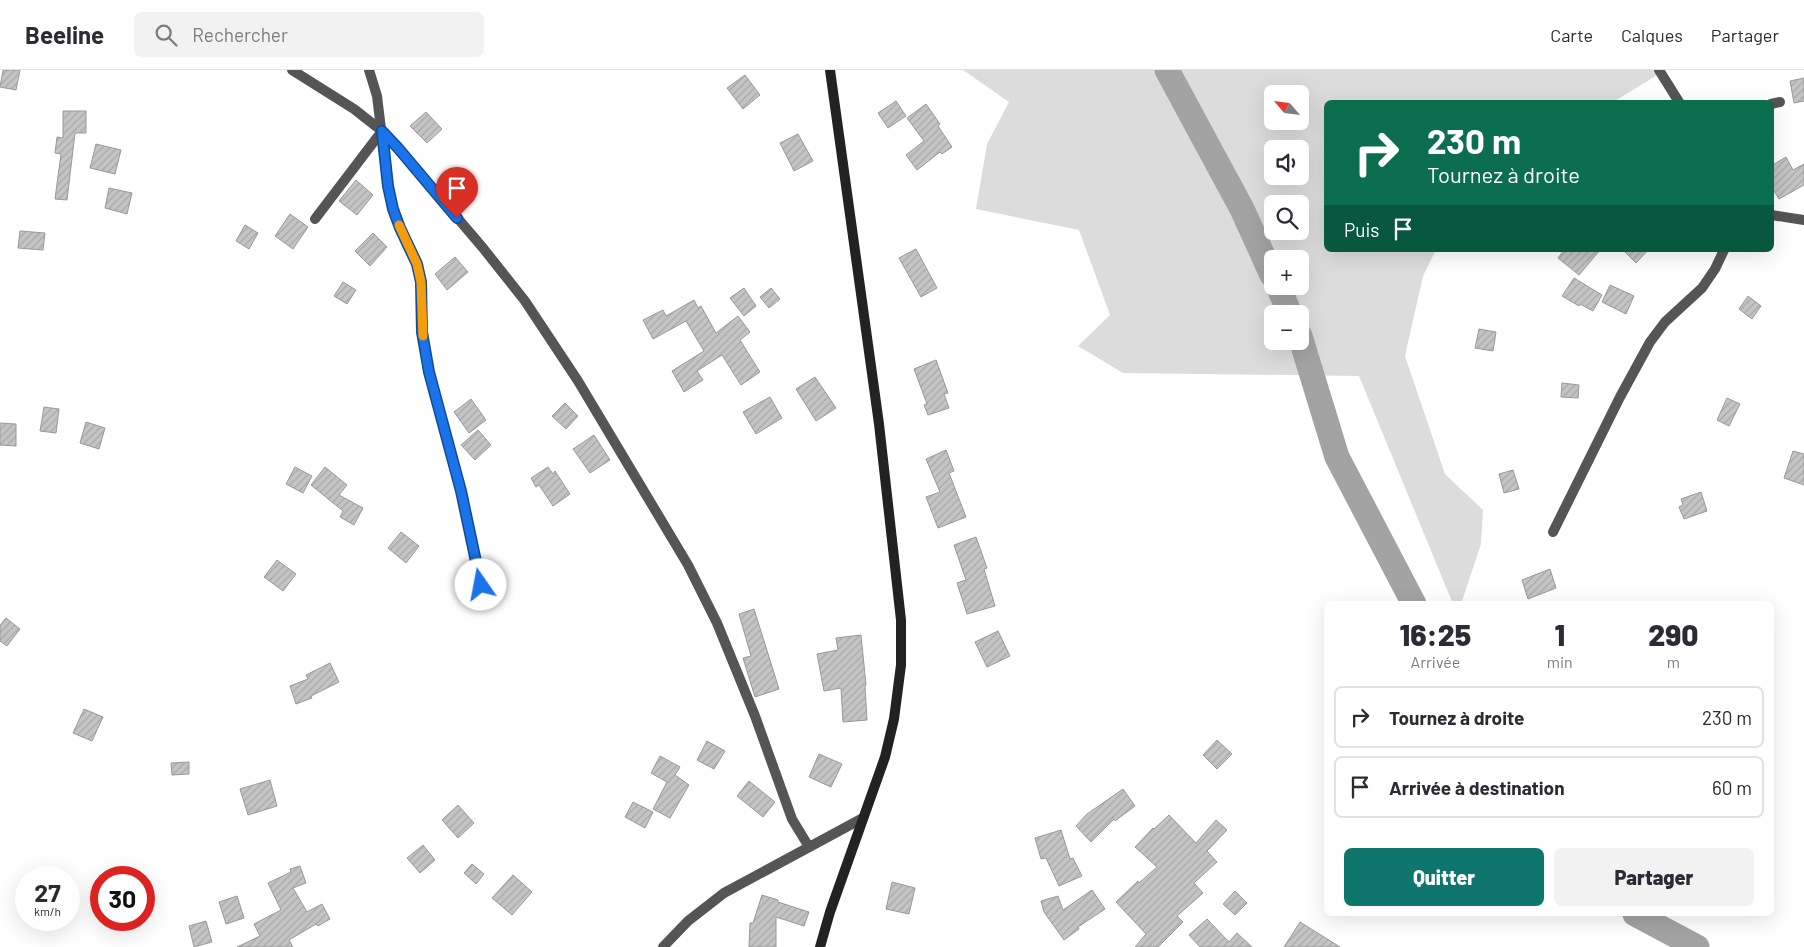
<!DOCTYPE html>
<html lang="fr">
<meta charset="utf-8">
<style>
body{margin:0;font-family:Barlow,sans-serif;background:#f2f2f3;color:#2b2b33;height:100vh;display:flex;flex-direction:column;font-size:19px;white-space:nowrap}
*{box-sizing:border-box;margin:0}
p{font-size:16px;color:#7c7c81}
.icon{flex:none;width:28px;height:28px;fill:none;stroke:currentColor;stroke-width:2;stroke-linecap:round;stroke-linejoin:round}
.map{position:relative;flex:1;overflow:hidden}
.drawer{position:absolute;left:1324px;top:531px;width:450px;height:315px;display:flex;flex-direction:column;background:#fff;border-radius:8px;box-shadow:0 5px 20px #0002}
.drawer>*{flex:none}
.hud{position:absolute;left:1324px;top:30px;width:450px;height:152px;border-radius:8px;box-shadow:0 5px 20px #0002;background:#0b6e4f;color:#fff;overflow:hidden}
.needle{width:32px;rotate:298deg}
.buttons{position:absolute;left:1264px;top:15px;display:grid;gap:10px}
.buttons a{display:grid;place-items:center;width:45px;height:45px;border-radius:8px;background:#fff;box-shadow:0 5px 20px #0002;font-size:25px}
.speed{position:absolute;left:15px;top:796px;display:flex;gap:10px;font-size:25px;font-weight:700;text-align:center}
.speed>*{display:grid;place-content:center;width:65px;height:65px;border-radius:50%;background:#fff;box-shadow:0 5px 20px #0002;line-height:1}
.speed small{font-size:12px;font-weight:400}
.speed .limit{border:8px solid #d22;background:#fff;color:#111}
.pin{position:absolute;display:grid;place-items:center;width:42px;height:42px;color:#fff;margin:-51px -21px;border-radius:50% 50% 50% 0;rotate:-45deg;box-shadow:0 0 5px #0007}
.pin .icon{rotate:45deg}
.me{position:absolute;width:55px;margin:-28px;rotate:348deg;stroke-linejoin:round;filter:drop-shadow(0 0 4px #0008)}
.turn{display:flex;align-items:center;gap:18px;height:105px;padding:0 20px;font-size:22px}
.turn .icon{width:65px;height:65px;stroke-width:2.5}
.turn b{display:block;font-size:35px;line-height:42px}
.then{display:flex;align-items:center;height:48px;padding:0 20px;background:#0003;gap:10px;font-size:19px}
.eta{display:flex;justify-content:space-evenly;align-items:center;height:85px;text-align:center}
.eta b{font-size:30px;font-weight:800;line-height:35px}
.cta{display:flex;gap:10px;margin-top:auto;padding:10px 20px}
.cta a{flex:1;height:58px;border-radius:8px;background:#0f766e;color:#fff;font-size:20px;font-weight:800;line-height:58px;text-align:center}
.cta a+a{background:#f2f2f3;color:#2b2b33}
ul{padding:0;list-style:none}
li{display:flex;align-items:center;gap:15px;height:62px;margin:0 10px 8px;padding:0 10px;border:2px solid #e1e1e2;border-radius:8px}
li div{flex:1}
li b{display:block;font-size:19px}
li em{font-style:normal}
header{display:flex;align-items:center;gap:30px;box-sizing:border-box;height:70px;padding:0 25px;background:#fff;border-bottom:1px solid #e1e1e2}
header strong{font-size:24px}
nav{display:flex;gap:28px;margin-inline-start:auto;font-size:18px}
.search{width:350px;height:45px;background:#f2f2f3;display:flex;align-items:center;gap:12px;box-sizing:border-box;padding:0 18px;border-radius:8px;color:#7c7c81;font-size:19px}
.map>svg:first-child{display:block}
.green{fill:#dcdcdc;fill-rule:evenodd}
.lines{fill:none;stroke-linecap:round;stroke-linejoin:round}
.river{stroke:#a3a3a3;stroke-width:25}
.building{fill:url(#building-hatch);stroke:#999}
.minor{stroke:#555;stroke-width:10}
.tertiary{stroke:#555;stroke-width:10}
.secondary{stroke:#222;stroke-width:10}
.route-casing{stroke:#114b97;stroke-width:12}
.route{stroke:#1a73e8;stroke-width:9}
.slow{stroke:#f59e0b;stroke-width:9}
</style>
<header>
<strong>Beeline</strong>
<div class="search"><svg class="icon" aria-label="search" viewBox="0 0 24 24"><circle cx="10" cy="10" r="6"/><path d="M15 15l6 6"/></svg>Rechercher</div>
<nav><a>Carte</a><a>Calques</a><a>Partager</a></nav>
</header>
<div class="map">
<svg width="1804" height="877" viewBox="0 0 1804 877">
<defs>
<pattern id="building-hatch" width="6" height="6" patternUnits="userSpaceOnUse" patternTransform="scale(1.25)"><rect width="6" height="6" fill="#c4c4c4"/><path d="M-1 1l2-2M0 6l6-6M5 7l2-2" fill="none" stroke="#a7a7a7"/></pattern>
</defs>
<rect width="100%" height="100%" fill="#fff"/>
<path class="green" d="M 963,0 L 1666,0 L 1613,32 L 1326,32 L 1326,180 L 1436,180 L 1423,206 L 1405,286 L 1445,404 L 1483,440 L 1481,474 L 1461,534 L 1453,534 L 1359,306 L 1123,303 L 1078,276 L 1110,245 L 1079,160 L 976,139 L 987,74 L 1009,32 ZM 1272,24 L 1300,24 L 1300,51 L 1272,51 ZM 1272,79 L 1300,79 L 1300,106 L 1272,106 ZM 1272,134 L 1300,134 L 1300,161 L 1272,161 ZM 1272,189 L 1300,189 L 1300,216 L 1272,216 ZM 1272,244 L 1300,244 L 1300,271 L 1272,271 Z"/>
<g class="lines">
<path class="river" d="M 1167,0 L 1242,139 L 1272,205
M 1278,216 L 1290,244
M 1300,266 L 1337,387 L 1414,534
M 1635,844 L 1697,877"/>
</g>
<path class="building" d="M 3,0 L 20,0 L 16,20 L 0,17 Z
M 745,5 L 760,25 L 743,39 L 727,18 Z
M 1804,8 L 1804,31 L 1794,33 L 1790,11 Z
M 896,31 L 906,46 L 888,58 L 878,43 Z
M 926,34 L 940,54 L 938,56 L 952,77 L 942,84 L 940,82 L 917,100 L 906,85 L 924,71 L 907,48 Z
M 63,41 L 86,41 L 86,63 L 75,63 L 67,130 L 55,129 L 61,84 L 55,83 L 57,67 L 63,68 Z
M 426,42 L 442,59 L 427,73 L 410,56 Z
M 798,64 L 813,91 L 794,101 L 780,73 Z
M 96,74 L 121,80 L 115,104 L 90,98 Z
M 1786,87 L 1793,100 L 1804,94 L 1804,115 L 1779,129 L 1771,116 L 1771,96 Z
M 356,110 L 373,125 L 357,145 L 339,131 Z
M 109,118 L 132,123 L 127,144 L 105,138 Z
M 290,144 L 308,157 L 293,179 L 275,166 Z
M 245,155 L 258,163 L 249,179 L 236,171 Z
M 20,161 L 45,163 L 43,180 L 18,178 Z
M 373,163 L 387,177 L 370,196 L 355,181 Z
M 916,179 L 937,218 L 921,227 L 899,188 Z
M 1564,180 L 1600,180 L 1579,205 L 1558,188 Z
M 1623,180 L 1648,180 L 1636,193 Z
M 455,187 L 468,202 L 447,220 L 435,204 Z
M 1574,208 L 1602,225 L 1593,241 L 1580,234 L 1579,236 L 1562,226 Z
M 343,212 L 356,220 L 347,234 L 334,226 Z
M 1610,215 L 1634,226 L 1626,244 L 1602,232 Z
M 744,218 L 756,236 L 744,246 L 730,228 Z
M 771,218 L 780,229 L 769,238 L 760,227 Z
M 1748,226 L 1761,236 L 1752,249 L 1739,239 Z
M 694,230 L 698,238 L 701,236 L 716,263 L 738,246 L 750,262 L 740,270 L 760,302 L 741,315 L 722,285 L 697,301 L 703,310 L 684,322 L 672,301 L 704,281 L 686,251 L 653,269 L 643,250 L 663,240 L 666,246 Z
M 1479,259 L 1496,262 L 1493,281 L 1475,278 Z
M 936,290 L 948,323 L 944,324 L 949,338 L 928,345 L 924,335 L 927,334 L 914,299 Z
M 815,307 L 836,338 L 816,351 L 796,319 Z
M 1562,313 L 1579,315 L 1578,328 L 1561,327 Z
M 770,327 L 782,348 L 756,364 L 743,342 Z
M 1727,328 L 1740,334 L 1729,356 L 1717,350 Z
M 471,329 L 486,350 L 469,363 L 454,342 Z
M 565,333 L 578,346 L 566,359 L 552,346 Z
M 44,337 L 59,339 L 56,363 L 40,361 Z
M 86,352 L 105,358 L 99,379 L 80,373 Z
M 0,353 L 16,354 L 16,376 L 0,375 Z
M 478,360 L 491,375 L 475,390 L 461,375 Z
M 594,365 L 610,390 L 590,403 L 573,379 Z
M 946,380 L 954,401 L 949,403 L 966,447 L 938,458 L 926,427 L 940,422 L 926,389 Z
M 1793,381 L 1804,384 L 1804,415 L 1784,408 Z
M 295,397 L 312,406 L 303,423 L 286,414 Z
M 325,397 L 347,415 L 339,425 L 363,438 L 354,455 L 340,447 L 343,441 L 311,415 Z
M 548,397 L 553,404 L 555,401 L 570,424 L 553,436 L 539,415 L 536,417 L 531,408 Z
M 1513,400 L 1519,419 L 1504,423 L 1499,404 Z
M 1701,422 L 1707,441 L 1684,449 L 1679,437 L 1683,435 L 1681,429 Z
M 401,462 L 419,476 L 406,493 L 388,478 Z
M 976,467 L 987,498 L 984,499 L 995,536 L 967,544 L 957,513 L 966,510 L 954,475 Z
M 277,490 L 296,504 L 283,521 L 264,507 Z
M 1550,499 L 1556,518 L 1528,529 L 1522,510 Z
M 754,539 L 779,619 L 755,627 L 743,588 L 751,586 L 739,544 Z
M 6,548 L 20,559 L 7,576 L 0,571 L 0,555 Z
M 998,561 L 1010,586 L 987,597 L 975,572 Z
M 861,565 L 866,615 L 865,616 L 867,650 L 843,652 L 841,618 L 824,621 L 817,584 L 838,580 L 836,568 Z
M 330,593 L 339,612 L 311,626 L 312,628 L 296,634 L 290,616 L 308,609 L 306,605 Z
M 84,639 L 103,647 L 92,671 L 73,663 Z
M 1217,670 L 1232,684 L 1217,699 L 1203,685 Z
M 707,671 L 725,681 L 714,699 L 697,690 Z
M 819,684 L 842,694 L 831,717 L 809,707 Z
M 660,686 L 680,697 L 675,705 L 689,715 L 670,748 L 653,739 L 667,712 L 651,703 Z
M 189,692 L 189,704 L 172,705 L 171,693 Z
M 270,710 L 277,736 L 248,745 L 240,719 Z
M 749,711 L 775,732 L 763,747 L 737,726 Z
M 1123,719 L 1135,736 L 1115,751 L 1114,749 L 1091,772 L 1076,756 L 1087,744 Z
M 633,732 L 653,742 L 645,758 L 625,747 Z
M 458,735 L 474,753 L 458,768 L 442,750 Z
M 1169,745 L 1196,773 L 1216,750 L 1227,760 L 1207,781 L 1217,792 L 1194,813 L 1203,823 L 1177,846 L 1183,852 L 1158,877 L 1135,877 L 1146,864 L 1116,832 L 1138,811 L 1139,813 L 1157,797 L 1135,777 L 1153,758 L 1154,759 Z
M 1061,760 L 1070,789 L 1073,788 L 1082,806 L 1059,816 L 1046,788 L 1041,789 L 1035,768 Z
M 423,775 L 435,790 L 420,803 L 407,788 Z
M 472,794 L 484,804 L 476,814 L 464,803 Z
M 300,796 L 306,813 L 293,818 L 307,842 L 322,834 L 330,849 L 318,856 L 316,854 L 289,870 L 293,877 L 237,877 L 260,866 L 254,854 L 281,840 L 268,813 L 291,802 L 290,799 Z
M 513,805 L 532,822 L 512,845 L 492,828 Z
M 892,812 L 915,818 L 909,844 L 886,839 Z
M 1092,820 L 1105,839 L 1078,857 L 1079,859 L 1064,870 L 1044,842 L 1041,831 L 1058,826 L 1063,840 Z
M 1235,821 L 1247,833 L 1235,845 L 1223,834 Z
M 762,825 L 778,830 L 778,832 L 809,842 L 804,856 L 776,847 L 776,877 L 749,877 L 750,853 L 753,853 Z
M 237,826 L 244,848 L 226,854 L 219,832 Z
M 1207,849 L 1229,872 L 1237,863 L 1252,877 L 1200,877 L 1189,865 Z
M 206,851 L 212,872 L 194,877 L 189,856 Z
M 1300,852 L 1340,877 L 1284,877 Z"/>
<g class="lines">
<path class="minor" d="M 292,0 L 354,39 L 382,61 L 398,78 L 483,178 L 525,231 L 578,311 L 688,495 L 717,553 L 755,646 L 792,749 L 809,777
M 369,0 L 377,26 L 388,116 L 393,139 L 400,158 L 417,194 L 421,212 L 422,263 L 429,302 L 461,421 L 481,515
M 1659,0 L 1679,32
M 1771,34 L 1780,32
M 1771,145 L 1804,150
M 315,149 L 382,61
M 1553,462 L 1620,327 L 1650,272 L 1665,252 L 1702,218 L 1715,199 L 1724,180"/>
<path class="tertiary" d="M 663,877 L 688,851 L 724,823 L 863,748"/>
<path class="secondary" d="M 820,877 L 830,842 L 885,687 L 894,649 L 901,595 L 901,550 L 879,354 L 830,0"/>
</g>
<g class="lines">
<g class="route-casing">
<path id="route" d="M 457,148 L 398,78 L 382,61 L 388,116 L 393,139 L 400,158 L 417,194 L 421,212 L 422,262 L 429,302 L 461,421 L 481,515"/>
</g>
<use href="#route" class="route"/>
<path class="slow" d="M 399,155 L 417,194 L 421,212 L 423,266"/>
</g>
</svg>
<div class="buttons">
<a><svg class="needle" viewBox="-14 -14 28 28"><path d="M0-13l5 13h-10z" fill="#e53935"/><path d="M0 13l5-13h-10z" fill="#7c7c81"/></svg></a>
<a><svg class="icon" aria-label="sound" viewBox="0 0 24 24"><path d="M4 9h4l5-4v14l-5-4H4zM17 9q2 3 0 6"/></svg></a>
<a><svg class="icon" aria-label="search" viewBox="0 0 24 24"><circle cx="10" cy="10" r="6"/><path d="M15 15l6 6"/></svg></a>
<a>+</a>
<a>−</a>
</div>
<div class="speed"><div>27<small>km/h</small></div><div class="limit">30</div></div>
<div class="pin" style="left:457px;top:148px;background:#d93025"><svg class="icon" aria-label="arrive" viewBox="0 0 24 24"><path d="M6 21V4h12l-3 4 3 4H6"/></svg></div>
<svg class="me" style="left:481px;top:515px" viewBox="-20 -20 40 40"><circle r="19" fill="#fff"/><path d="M0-13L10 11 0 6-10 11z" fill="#1a73e8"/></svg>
<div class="hud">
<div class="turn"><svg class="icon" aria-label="right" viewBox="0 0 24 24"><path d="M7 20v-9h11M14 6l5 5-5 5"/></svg><div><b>230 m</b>Tournez à droite</div></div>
<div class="then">Puis<svg class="icon" aria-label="arrive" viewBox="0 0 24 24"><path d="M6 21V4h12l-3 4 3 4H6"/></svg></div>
</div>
<section class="drawer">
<div class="eta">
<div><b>16:25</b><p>Arrivée</p></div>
<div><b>1</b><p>min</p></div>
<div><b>290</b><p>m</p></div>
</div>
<ul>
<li><svg class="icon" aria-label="right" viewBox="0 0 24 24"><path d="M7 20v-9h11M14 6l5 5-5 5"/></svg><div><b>Tournez à droite</b></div><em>230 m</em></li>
<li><svg class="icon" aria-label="arrive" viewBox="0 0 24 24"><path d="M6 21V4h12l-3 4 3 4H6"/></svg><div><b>Arrivée à destination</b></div><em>60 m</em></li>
</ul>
<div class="cta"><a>Quitter</a><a>Partager</a></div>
</section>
</div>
